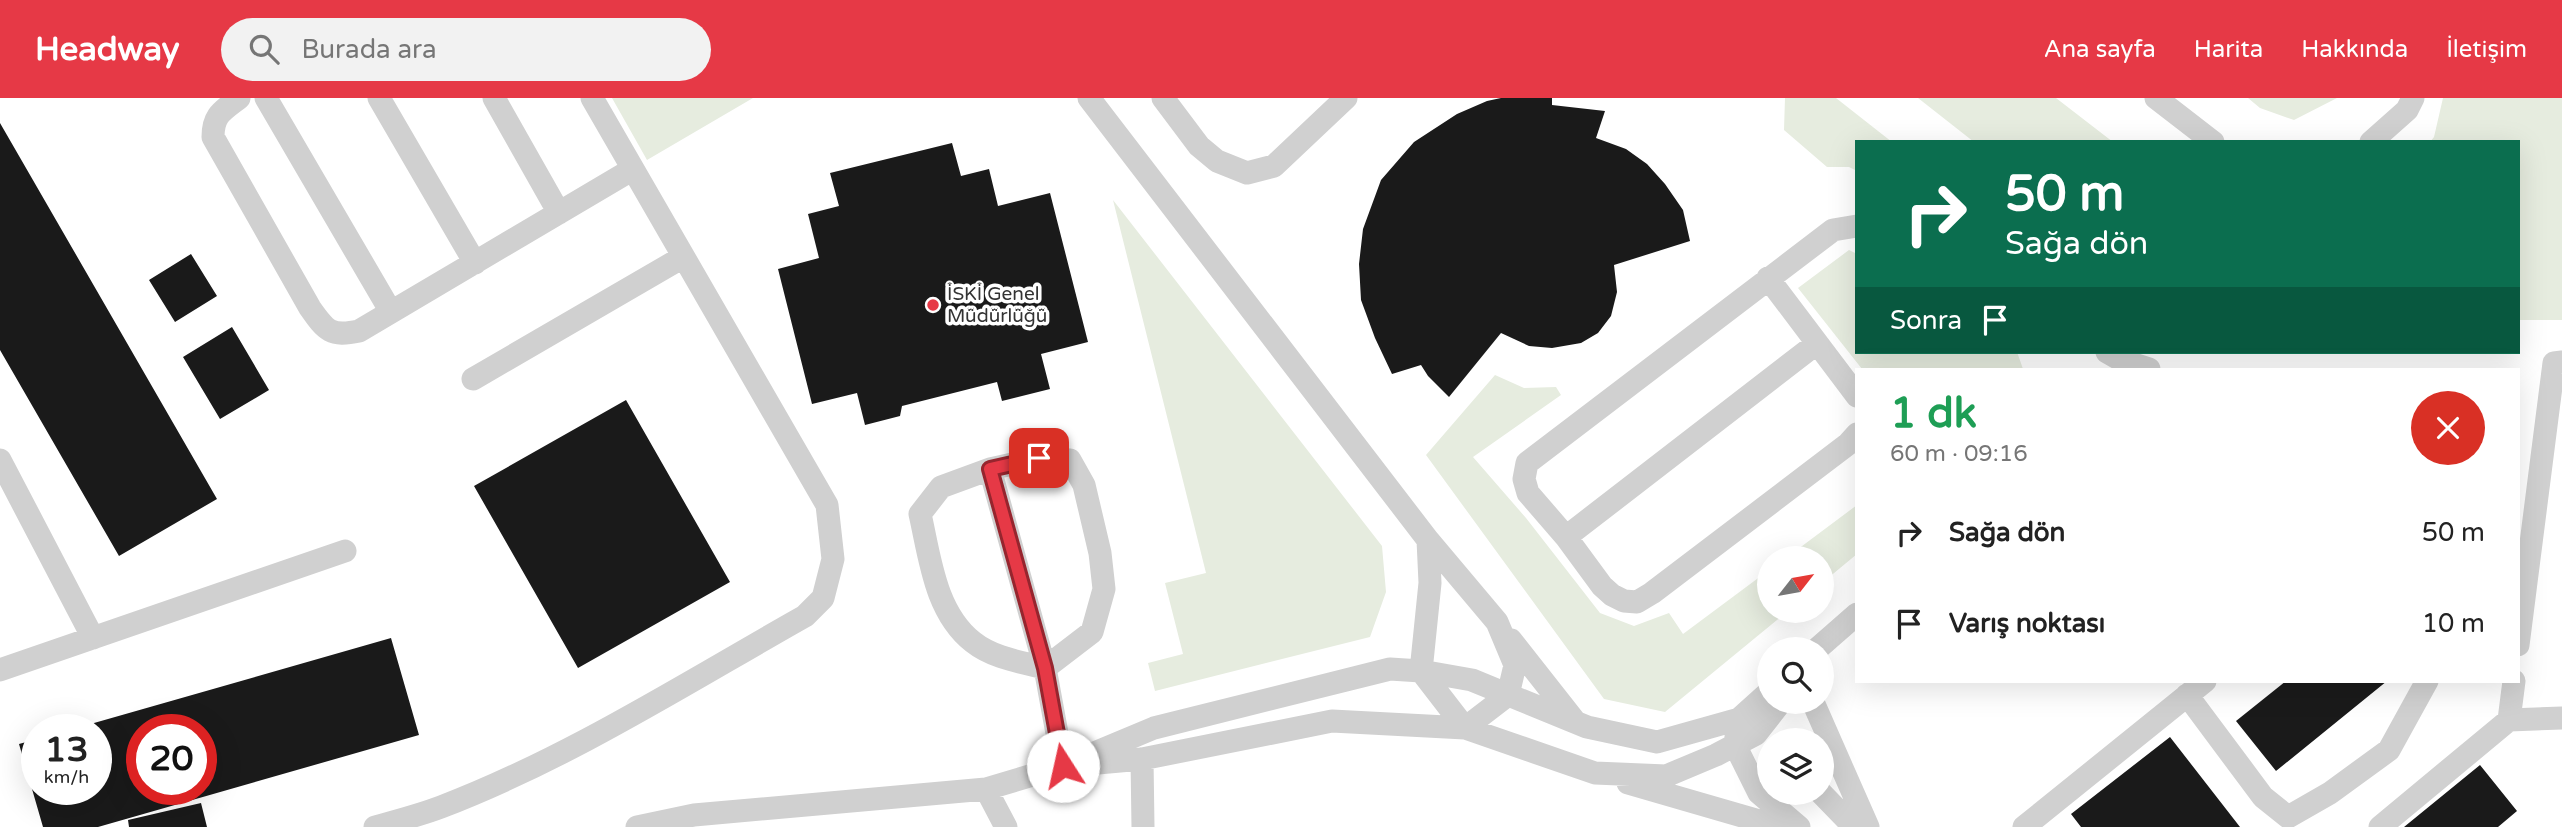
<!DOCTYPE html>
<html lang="tr">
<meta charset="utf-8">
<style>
body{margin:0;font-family:"Varela Round",sans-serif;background:#f2f2f2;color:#222;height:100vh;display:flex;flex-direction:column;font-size:26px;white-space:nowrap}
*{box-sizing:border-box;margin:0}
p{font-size:23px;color:#767676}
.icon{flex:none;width:38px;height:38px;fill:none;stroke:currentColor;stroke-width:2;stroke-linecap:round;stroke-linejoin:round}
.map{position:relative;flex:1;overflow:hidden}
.drawer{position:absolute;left:1855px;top:270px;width:665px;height:315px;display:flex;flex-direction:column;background:#fff;border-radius:0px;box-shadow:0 7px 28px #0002}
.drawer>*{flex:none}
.hud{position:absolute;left:1855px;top:42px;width:665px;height:214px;border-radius:0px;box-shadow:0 7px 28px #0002;background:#0b6e4f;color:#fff;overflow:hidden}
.needle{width:46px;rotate:59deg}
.controls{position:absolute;left:1757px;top:448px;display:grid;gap:14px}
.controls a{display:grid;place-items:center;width:77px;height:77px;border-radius:50%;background:#fff;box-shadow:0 7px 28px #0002;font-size:35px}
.speed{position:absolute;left:21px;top:616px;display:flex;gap:14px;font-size:35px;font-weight:700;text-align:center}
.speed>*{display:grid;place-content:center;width:91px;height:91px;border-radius:50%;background:#fff;box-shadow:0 7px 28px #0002;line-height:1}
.speed small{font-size:18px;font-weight:400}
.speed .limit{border:10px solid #d22;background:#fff;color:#111}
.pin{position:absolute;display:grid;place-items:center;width:60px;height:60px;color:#fff;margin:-30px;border-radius:14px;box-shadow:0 4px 10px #0006}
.me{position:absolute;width:77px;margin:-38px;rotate:350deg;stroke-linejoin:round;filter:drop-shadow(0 0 5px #0008)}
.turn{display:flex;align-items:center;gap:24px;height:147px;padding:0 35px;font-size:32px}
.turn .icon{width:91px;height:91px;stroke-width:2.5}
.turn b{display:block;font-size:49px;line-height:60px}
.then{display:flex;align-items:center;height:66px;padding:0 35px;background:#0003;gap:14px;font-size:26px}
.round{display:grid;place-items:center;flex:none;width:74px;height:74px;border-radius:37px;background:#f2f2f2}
.head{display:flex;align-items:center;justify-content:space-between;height:119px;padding:0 35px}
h1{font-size:42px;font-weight:700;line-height:52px;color:#1e9e55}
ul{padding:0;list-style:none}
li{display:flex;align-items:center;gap:21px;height:91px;padding:0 35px}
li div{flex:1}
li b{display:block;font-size:26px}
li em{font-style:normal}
header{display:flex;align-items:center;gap:42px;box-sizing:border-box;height:98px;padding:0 35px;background:#e63946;color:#fff}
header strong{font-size:33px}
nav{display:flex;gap:38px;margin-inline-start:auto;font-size:24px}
.search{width:490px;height:63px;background:#f2f2f2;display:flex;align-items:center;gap:18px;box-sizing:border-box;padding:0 24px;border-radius:38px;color:#767676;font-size:26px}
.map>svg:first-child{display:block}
.green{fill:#e6ecdf}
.building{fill:#1a1a1a;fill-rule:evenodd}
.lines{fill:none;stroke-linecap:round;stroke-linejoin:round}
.service{stroke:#d0d0d0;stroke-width:23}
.route-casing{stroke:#96252e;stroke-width:18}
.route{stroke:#e63946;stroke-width:12}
.poi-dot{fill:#e63946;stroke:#fff;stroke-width:2.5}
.labels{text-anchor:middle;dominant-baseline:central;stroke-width:7;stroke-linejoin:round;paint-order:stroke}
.poi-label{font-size:19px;fill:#333;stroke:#fff;text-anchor:start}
</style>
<header>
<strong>Headway</strong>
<div class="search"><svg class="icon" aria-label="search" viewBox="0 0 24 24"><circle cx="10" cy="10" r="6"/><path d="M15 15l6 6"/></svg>Burada ara</div>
<nav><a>Ana sayfa</a><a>Harita</a><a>Hakkında</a><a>İletişim</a></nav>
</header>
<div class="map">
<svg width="2562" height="729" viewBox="0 0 2562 729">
<rect width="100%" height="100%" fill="#fff"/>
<path class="green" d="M 612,0 L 753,0 L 647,62 Z
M 1785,0 L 1836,0 L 1892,44 L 1857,44 L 1857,73 L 1849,69 L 1827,69 L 1784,32 Z
M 1918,0 L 2056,0 L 2113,44 L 1974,44 Z
M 2248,0 L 2337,0 L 2294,22 L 2260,10 Z
M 2443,0 L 2562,0 L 2562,222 L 2518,222 L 2518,44 L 2430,44 L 2434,39 Z
M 1113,102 L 1382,448 L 1386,494 L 1370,539 L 1155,593 L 1148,565 L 1183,556 L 1165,485 L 1206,475 Z
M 1849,152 L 1857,156 L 1857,254 L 2017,254 L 2023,271 L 1862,271 L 1798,190 Z
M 1495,277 L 1524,290 L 1556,289 L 1561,297 L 1473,359 L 1526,420 L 1600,515 L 1634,528 L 1669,515 L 1683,536 L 1769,472 L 1769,513 L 1788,513 L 1665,614 L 1604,601 L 1426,357 Z
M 1857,407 L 1857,456 L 1822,485 L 1822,460 L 1786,460 Z"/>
<path class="building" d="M 1501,0 L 1552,0 L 1552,7 L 1605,13 L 1596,40 L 1626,51 L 1647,66 L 1665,86 L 1683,112 L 1690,143 L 1614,167 L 1617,194 L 1611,218 L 1598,235 L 1581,245 L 1552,250 L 1529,248 L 1501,235 L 1449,299 L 1428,278 L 1421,267 L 1392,276 L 1375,240 L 1361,202 L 1359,166 L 1363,131 L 1381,82 L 1414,44 L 1457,16 L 1487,3 Z
M 0,25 L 217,401 L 119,458 L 0,252 Z
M 952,45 L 961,78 L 989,71 L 998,108 L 1050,95 L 1088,244 L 1041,256 L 1050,291 L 1002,303 L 997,284 L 902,308 L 900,318 L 865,327 L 857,295 L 812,306 L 778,171 L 819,160 L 808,116 L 839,108 L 830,75 Z
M 191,156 L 217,198 L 175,224 L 149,182 Z
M 232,229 L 269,292 L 220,321 L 183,259 Z
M 626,302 L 730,484 L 578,570 L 474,388 Z
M 391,540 L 419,637 L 98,729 L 43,729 L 19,646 L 37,641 L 37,691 L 96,691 L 96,632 L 73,631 ZM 142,632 L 201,632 L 201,691 L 142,691 Z
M 2286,583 L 2387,583 L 2276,673 L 2236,623 Z
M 2170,639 L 2240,729 L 2081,729 L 2071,716 Z
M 2480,667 L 2517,713 L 2498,729 L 2404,729 Z
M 201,705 L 207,729 L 129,729 L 128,722 Z"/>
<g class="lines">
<path class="service" d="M 239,0 C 222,13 213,17 213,39 L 310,210 C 326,233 331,239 359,233 L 633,71
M 266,0 L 391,214
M 379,0 L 475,165
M 494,0 L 559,115
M 1089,0 L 1428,442
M 1163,0 L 1199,48 L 1217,63 L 1247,75 L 1274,68 L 1346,0
M 2156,0 L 2213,44
M 2371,44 L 2407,12 L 2413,0
M 1857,128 L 1833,132 L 1527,365 L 1524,381 L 1528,395 L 1566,439 L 1602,488 L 1612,497 L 1624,503 L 1637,504 L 1652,495 L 1848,346 L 1857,336
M 1768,180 L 1857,298
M 2107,254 L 2121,262 L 2149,271
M 473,281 L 683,159
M 1039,360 L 1070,362 L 1084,387 L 1100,455 L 1104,491 L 1092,534 L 1045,570 C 1021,564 993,560 973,544 C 935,514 930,460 920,416 L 941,389 L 990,371 Z
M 0,362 L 93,540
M 990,371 L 1045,570 L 1063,668
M 1566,439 L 1816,246
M 1428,442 L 1497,524 L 1515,567 L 1508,597 L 1465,630 L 1421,573 L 1430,485 Z
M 1511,542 L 1574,622
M 2518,547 L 2554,265 L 2562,264
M 1817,551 L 1857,516
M 0,572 L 345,453
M 2514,583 L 2509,622 L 2562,620
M 2187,597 L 2263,699 L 2288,719 L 2330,695 L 2389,652 L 2427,583
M 1813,604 L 1868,729
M 1737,631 L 1735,647 L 1759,695 L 1799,729
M 1142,661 L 1143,729
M 1087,666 L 1142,661 L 1332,623 L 1465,630 L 1595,675 L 1666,678 L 1716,657 L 1756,636 L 1781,604
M 1628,685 L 1780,729
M 986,691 L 1006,729
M 1821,695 L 1854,729
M 375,729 C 397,723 420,717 441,709 C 569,660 686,585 805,518 L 823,500 L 833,461 L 827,407 L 592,0
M 637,729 L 694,717 L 986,691 L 1063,668 L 1154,630 L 1390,571 L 1421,573 L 1472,582 L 1587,629 L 1657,644 L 1739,621 L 1769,594
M 2024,729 L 2205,583
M 2380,729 L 2509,622"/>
</g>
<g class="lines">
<g class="route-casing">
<path id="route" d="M 1039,360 L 990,371 L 1045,570 L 1063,668"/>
</g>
<use href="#route" class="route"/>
</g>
<circle class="poi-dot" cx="933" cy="207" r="7"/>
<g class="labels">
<g class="poi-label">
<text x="947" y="196">İSKİ Genel<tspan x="947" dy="22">Müdürlüğü</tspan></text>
</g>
</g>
</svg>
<div class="controls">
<a><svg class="needle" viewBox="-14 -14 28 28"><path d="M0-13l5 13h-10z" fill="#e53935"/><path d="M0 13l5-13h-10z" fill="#767676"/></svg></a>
<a><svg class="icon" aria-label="search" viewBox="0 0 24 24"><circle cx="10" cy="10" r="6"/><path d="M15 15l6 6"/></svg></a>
<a><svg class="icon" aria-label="layers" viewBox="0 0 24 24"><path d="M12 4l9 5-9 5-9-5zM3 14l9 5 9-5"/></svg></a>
</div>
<div class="speed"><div>13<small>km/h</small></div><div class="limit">20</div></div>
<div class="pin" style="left:1039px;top:360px;background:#d93025"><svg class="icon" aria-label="arrive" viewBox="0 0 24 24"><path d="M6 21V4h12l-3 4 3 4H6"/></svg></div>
<svg class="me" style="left:1063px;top:668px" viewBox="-20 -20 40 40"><circle r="19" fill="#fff"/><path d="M0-13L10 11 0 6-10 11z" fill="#e63946"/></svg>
<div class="hud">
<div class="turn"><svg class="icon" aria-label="right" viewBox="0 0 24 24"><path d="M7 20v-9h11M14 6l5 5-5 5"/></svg><div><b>50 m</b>Sağa dön</div></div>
<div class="then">Sonra<svg class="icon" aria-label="arrive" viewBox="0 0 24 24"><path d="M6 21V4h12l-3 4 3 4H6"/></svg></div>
</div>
<section class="drawer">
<div class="head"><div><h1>1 dk</h1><p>60 m · 09:16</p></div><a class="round" style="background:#d93025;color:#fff"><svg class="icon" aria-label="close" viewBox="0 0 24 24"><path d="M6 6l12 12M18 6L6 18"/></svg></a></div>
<ul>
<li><svg class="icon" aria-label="right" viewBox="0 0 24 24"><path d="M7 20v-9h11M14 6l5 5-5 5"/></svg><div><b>Sağa dön</b></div><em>50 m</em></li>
<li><svg class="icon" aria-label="arrive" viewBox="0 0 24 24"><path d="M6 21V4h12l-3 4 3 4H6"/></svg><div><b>Varış noktası</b></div><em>10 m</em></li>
</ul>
</section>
</div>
